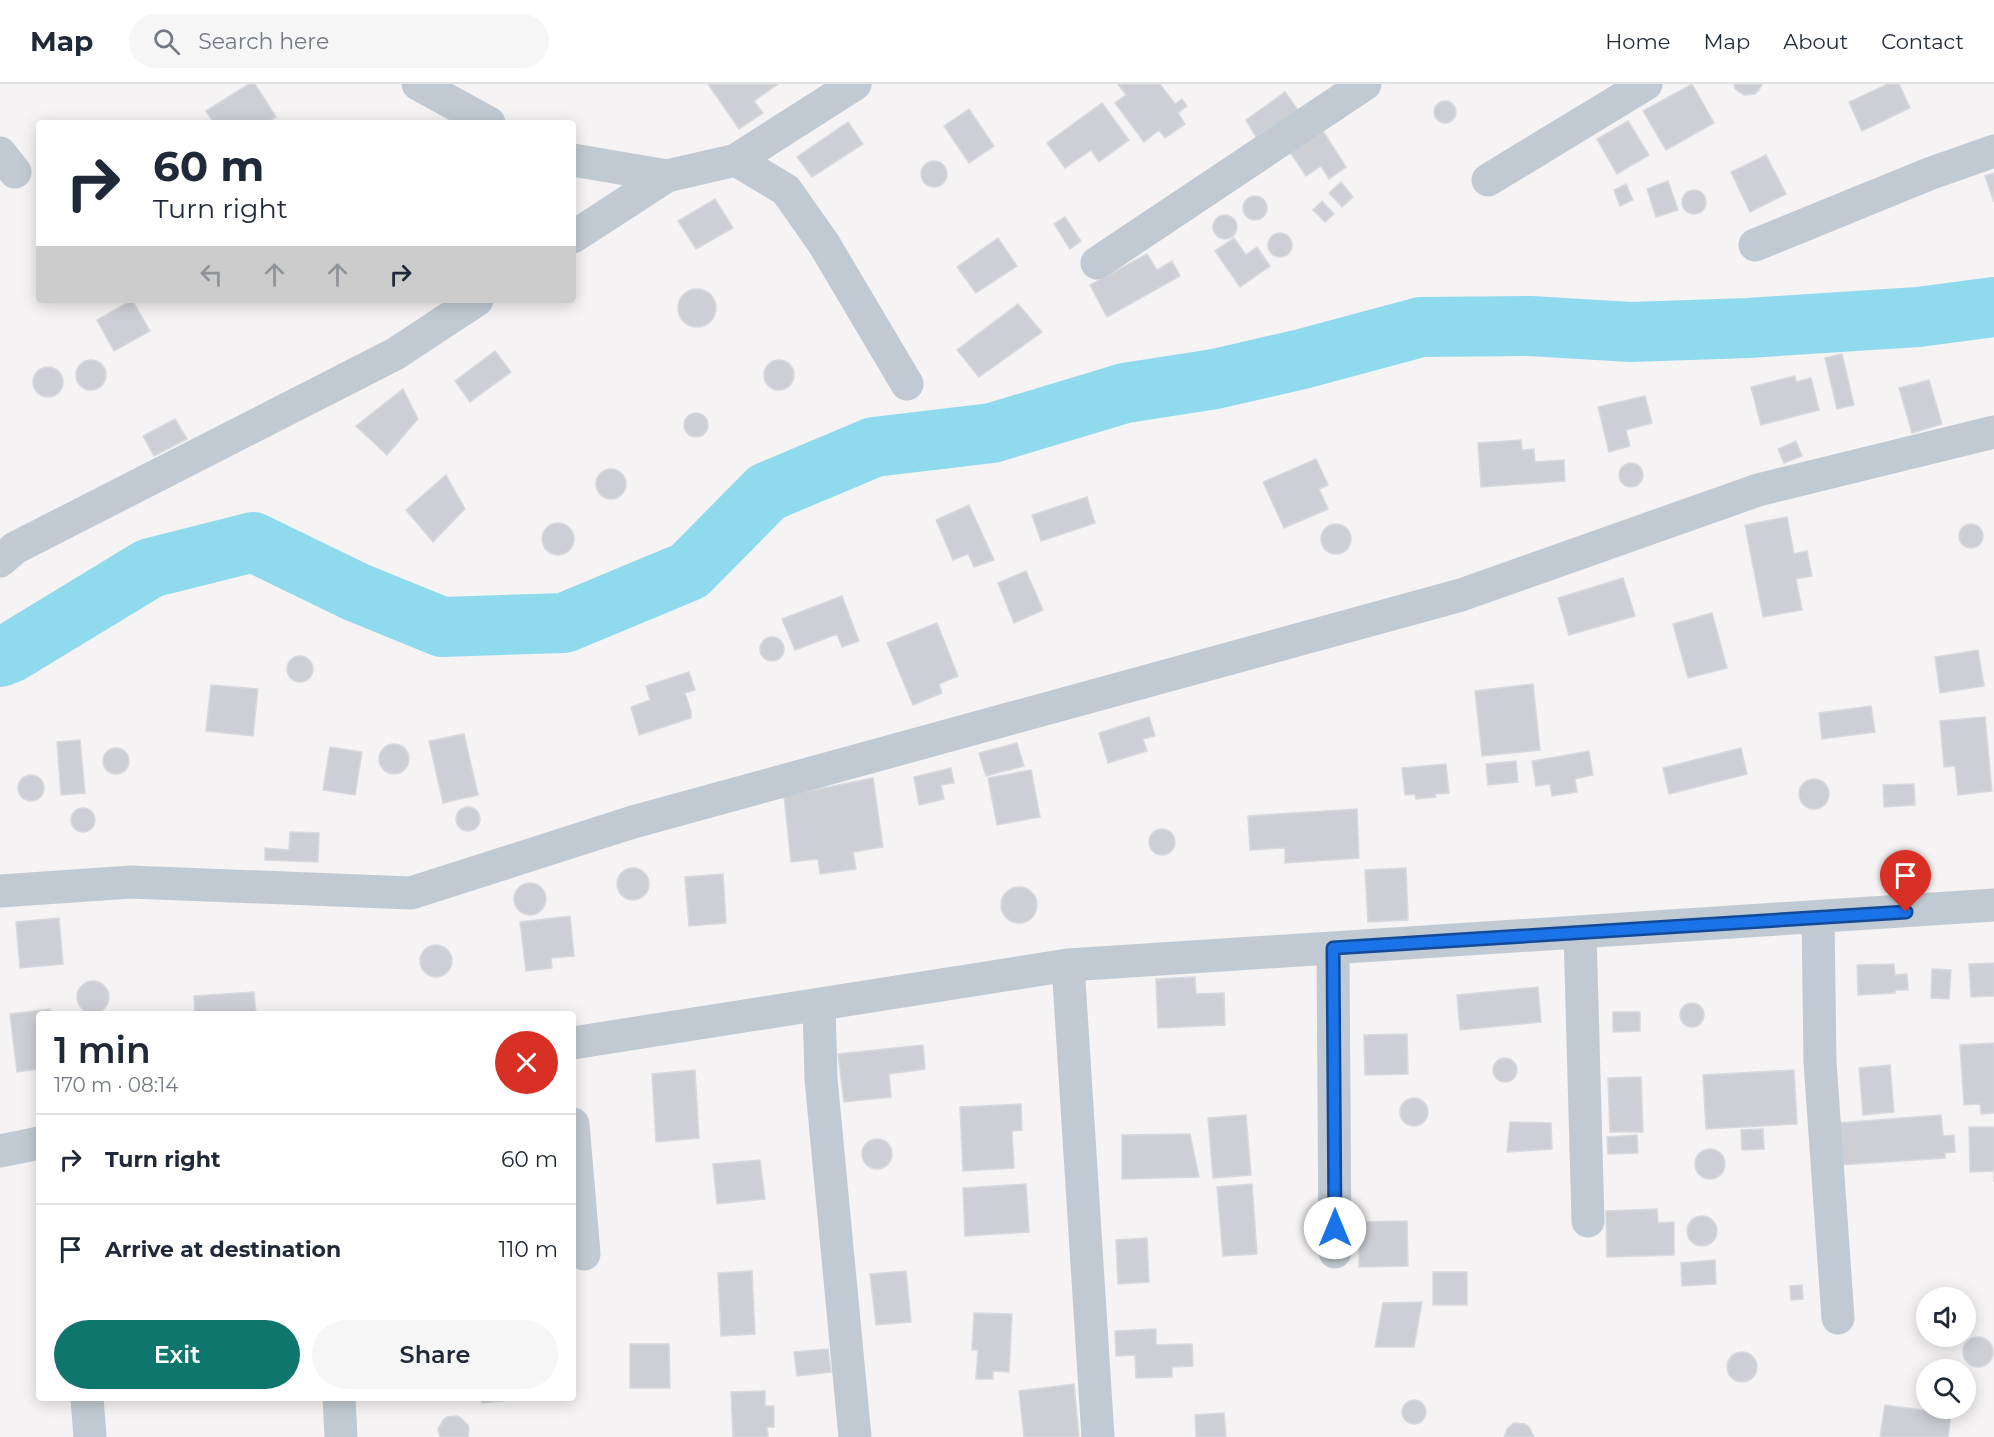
<!DOCTYPE html>
<meta charset="utf-8">
<style>
body{margin:0;font-family:Montserrat,sans-serif;background:#f6f6f7;color:#1f2937;height:100vh;display:flex;flex-direction:column;font-size:22px;white-space:nowrap}
*{box-sizing:border-box;margin:0}
p{font-size:20px;color:#747a83}
.icon{flex:none;width:33px;height:33px;fill:none;stroke:currentColor;stroke-width:2;stroke-linecap:round;stroke-linejoin:round}
.map{position:relative;flex:1;overflow:hidden}
.drawer{position:absolute;left:36px;top:927px;width:540px;height:390px;display:flex;flex-direction:column;background:#fff;border-radius:6px;box-shadow:0 3px 15px #0003}
.drawer>*{flex:none}
.banner{position:absolute;left:36px;top:36px;width:540px;height:183px;border-radius:6px;box-shadow:0 3px 15px #0003;background:#fff;color:#1f2937;overflow:hidden}
.fabs{position:absolute;left:1916px;top:1203px;display:grid;gap:12px}
.fabs a{display:grid;place-items:center;width:60px;height:60px;border-radius:50%;background:#fff;box-shadow:0 3px 15px #0003;font-size:30px}
.pin{position:absolute;display:grid;place-items:center;width:51px;height:51px;color:#fff;margin:-62px -26px;border-radius:50% 50% 50% 0;rotate:-45deg;box-shadow:0 0 6px #0007}
.pin .icon{rotate:45deg}
.me{position:absolute;width:66px;margin:-33px;rotate:0deg;stroke-linejoin:round;filter:drop-shadow(0 0 4px #0008)}
.turn{display:flex;align-items:center;gap:21px;height:126px;padding:0 18px;font-size:27px}
.turn .icon{width:78px;height:78px;stroke-width:2.5}
.turn b{display:block;font-size:42px;line-height:51px}
.lanes{display:flex;align-items:center;height:57px;padding:0 18px;background:#0003;justify-content:center;gap:30px;direction:ltr}
.lanes .off{opacity:.35}
.round{display:grid;place-items:center;flex:none;width:63px;height:63px;border-radius:32px;background:#f6f6f7}
.headline{display:flex;align-items:center;justify-content:space-between;height:102px;padding:0 18px}
h1{font-size:36px;font-weight:600;line-height:45px}
.primary-button{display:flex;gap:12px;margin-top:auto;padding:12px 18px}
.primary-button a{flex:1;height:69px;border-radius:36px;background:#0f766e;color:#fff;font-size:24px;font-weight:600;line-height:69px;text-align:center}
.primary-button a+a{background:#f6f6f7;color:#1f2937}
ul{padding:0;list-style:none}
li{display:flex;align-items:center;gap:18px;height:90px;padding:0 18px;border-top:2px solid #e0e1e3}
li div{flex:1}
li b{display:block;font-size:22px}
li em{font-style:normal}
header{display:flex;align-items:center;gap:36px;box-sizing:border-box;height:84px;padding:0 30px;background:#fff;border-bottom:2px solid #e0e1e3}
header strong{font-size:28px}
nav{display:flex;gap:33px;margin-inline-start:auto;font-size:21px}
.search{width:420px;height:54px;background:#f6f6f7;display:flex;align-items:center;gap:15px;box-sizing:border-box;padding:0 21px;border-radius:33px;color:#747a83;font-size:22px}
.map>svg:first-child{display:block}
.lines{fill:none;stroke-linecap:round;stroke-linejoin:round}
.river{stroke:#90daee;stroke-width:60}
.building{fill:#cdcfd5;stroke:#d7d9de;stroke-width:1.5}
.minor{stroke:#c1cad2;stroke-width:33}
.route-casing{stroke:#114b97;stroke-width:15}
.route{stroke:#1a73e8;stroke-width:10}
</style>
<header>
<strong>Map</strong>
<div class="search"><svg class="icon" aria-label="search" viewBox="0 0 24 24"><circle cx="10" cy="10" r="6"/><path d="M15 15l6 6"/></svg>Search here</div>
<nav><a>Home</a><a>Map</a><a>About</a><a>Contact</a></nav>
</header>
<div class="map">
<svg width="1994" height="1353" viewBox="0 0 1994 1353">
<rect width="100%" height="100%" fill="#f5f3f3"/>
<g class="lines">
<path class="river" d="M 0,573 L 10,569 L 150,484 L 253,458 L 356,508 L 442,543 L 564,539 L 689,487 L 767,408 L 874,363 L 992,349 L 1125,309 L 1215,295 L 1302,275 L 1421,243 L 1530,242 L 1631,248 L 1748,244 L 1918,233 L 1994,223"/>
</g>
<path class="building" d="M 249,0 L 255,0 L 276,33 L 266,39 L 214,39 L 206,27 Z
M 708,0 L 778,0 L 754,17 L 763,29 L 739,45 Z
M 1118,0 L 1160,0 L 1175,20 L 1182,15 L 1187,22 L 1178,29 L 1185,40 L 1165,54 L 1159,46 L 1144,58 L 1115,19 L 1126,11 Z
M 1692,0 L 1714,39 L 1666,66 L 1643,27 Z
M 1734,0 L 1762,0 L 1759,6 L 1755,10 L 1744,11 L 1735,5 Z
M 1888,0 L 1899,0 L 1910,24 L 1862,47 L 1849,18 Z
M 1285,8 L 1298,26 L 1256,53 L 1246,36 Z
M1434 28a11 11 0 1 1 22 0a11 11 0 1 1-22 0Z
M 1102,19 L 1129,56 L 1099,78 L 1091,66 L 1065,84 L 1047,59 Z
M 969,25 L 994,62 L 969,79 L 944,42 Z
M 1628,37 L 1649,71 L 1617,90 L 1597,55 Z
M 848,38 L 863,60 L 812,93 L 797,73 Z
M 1323,47 L 1346,83 L 1329,95 L 1321,82 L 1306,92 L 1290,68 Z
M 1766,71 L 1786,110 L 1750,128 L 1731,88 Z
M921 90a13 13 0 1 1 26 0a13 13 0 1 1-26 0Z
M 1994,89 L 1994,118 L 1985,92 Z
M 1668,97 L 1678,126 L 1656,133 L 1647,105 Z
M 1341,98 L 1353,113 L 1342,123 L 1329,109 Z
M 1626,100 L 1633,116 L 1620,122 L 1614,106 Z
M1682 118a12 12 0 1 1 24 0a12 12 0 1 1-24 0Z
M1243 124a12 12 0 1 1 24 0a12 12 0 1 1-24 0Z
M 715,115 L 733,144 L 696,165 L 678,137 Z
M 1322,117 L 1334,130 L 1325,138 L 1313,126 Z
M1213 143a12 12 0 1 1 24 0a12 12 0 1 1-24 0Z
M 1065,133 L 1081,157 L 1070,165 L 1054,140 Z
M1268 161a12 12 0 1 1 24 0a12 12 0 1 1-24 0Z
M 998,154 L 1017,182 L 976,209 L 957,183 Z
M 1234,154 L 1246,171 L 1257,163 L 1270,182 L 1240,203 L 1215,167 Z
M 1147,170 L 1157,186 L 1172,177 L 1180,192 L 1107,233 L 1090,201 Z
M678 224a19 19 0 1 1 38 0a19 19 0 1 1-38 0Z
M 132,216 L 150,247 L 114,267 L 97,236 Z
M 1018,220 L 1042,248 L 979,293 L 957,266 Z
M 495,267 L 511,288 L 470,318 L 455,297 Z
M 1842,270 L 1854,321 L 1837,325 L 1825,274 Z
M76 291a15 15 0 1 1 30 0a15 15 0 1 1-30 0Z
M764 291a15 15 0 1 1 30 0a15 15 0 1 1-30 0Z
M33 298a15 15 0 1 1 30 0a15 15 0 1 1-30 0Z
M 1795,292 L 1796,298 L 1811,294 L 1819,326 L 1761,341 L 1751,303 Z
M 1929,296 L 1942,340 L 1912,349 L 1899,304 Z
M 403,305 L 418,335 L 387,371 L 356,342 Z
M 1645,312 L 1652,339 L 1626,346 L 1630,362 L 1609,368 L 1598,323 Z
M684 341a12 12 0 1 1 24 0a12 12 0 1 1-24 0Z
M 175,335 L 187,355 L 154,372 L 143,352 Z
M 1521,356 L 1522,366 L 1534,365 L 1535,378 L 1564,376 L 1565,397 L 1481,403 L 1478,359 Z
M 1796,357 L 1802,372 L 1784,379 L 1778,365 Z
M 1316,375 L 1328,401 L 1319,405 L 1328,425 L 1284,444 L 1263,398 Z
M1619 391a12 12 0 1 1 24 0a12 12 0 1 1-24 0Z
M596 400a15 15 0 1 1 30 0a15 15 0 1 1-30 0Z
M 446,391 L 465,425 L 433,458 L 406,426 Z
M 1087,413 L 1095,439 L 1041,457 L 1032,431 Z
M 969,421 L 994,476 L 974,483 L 968,470 L 953,476 L 936,436 Z
M 1787,433 L 1794,470 L 1807,467 L 1812,492 L 1796,495 L 1802,526 L 1763,533 L 1745,441 Z
M542 455a16 16 0 1 1 32 0a16 16 0 1 1-32 0Z
M1959 452a12 12 0 1 1 24 0a12 12 0 1 1-24 0Z
M1321 455a15 15 0 1 1 30 0a15 15 0 1 1-30 0Z
M 1026,487 L 1043,526 L 1014,539 L 998,499 Z
M 1623,494 L 1635,532 L 1569,551 L 1558,514 Z
M 842,512 L 859,557 L 842,563 L 837,550 L 795,566 L 782,535 Z
M 1712,529 L 1727,584 L 1688,594 L 1673,540 Z
M 937,539 L 958,592 L 939,600 L 942,609 L 913,621 L 887,559 Z
M760 565a12 12 0 1 1 24 0a12 12 0 1 1-24 0Z
M 1978,566 L 1984,602 L 1940,609 L 1935,573 Z
M287 585a13 13 0 1 1 26 0a13 13 0 1 1-26 0Z
M 689,588 L 695,606 L 685,609 L 691,627 L 691,634 L 639,651 L 631,623 L 650,616 L 646,602 Z
M 1533,600 L 1540,666 L 1482,672 L 1475,607 Z
M 211,601 L 258,605 L 253,652 L 206,647 Z
M 1871,622 L 1875,648 L 1822,655 L 1819,629 Z
M 1149,633 L 1155,652 L 1143,655 L 1147,667 L 1108,679 L 1099,649 Z
M 1985,633 L 1992,707 L 1958,711 L 1955,682 L 1944,683 L 1940,637 Z
M 464,650 L 478,711 L 443,719 L 429,657 Z
M 80,656 L 85,709 L 61,711 L 57,658 Z
M 1017,659 L 1024,682 L 986,692 L 979,669 Z
M379 675a15 15 0 1 1 30 0a15 15 0 1 1-30 0Z
M 330,663 L 362,668 L 355,711 L 323,706 Z
M103 677a13 13 0 1 1 26 0a13 13 0 1 1-26 0Z
M 1741,664 L 1747,690 L 1669,710 L 1663,684 Z
M 1589,667 L 1593,691 L 1575,695 L 1577,708 L 1552,712 L 1550,700 L 1536,702 L 1532,677 Z
M 1516,677 L 1518,698 L 1488,701 L 1486,680 Z
M 1446,680 L 1449,709 L 1435,710 L 1436,713 L 1416,715 L 1415,710 L 1405,711 L 1402,684 Z
M 951,684 L 954,699 L 941,701 L 944,715 L 919,721 L 914,693 Z
M 1031,686 L 1040,733 L 997,741 L 988,694 Z
M18 704a13 13 0 1 1 26 0a13 13 0 1 1-26 0Z
M 873,694 L 883,763 L 853,768 L 856,785 L 820,790 L 818,775 L 791,778 L 784,712 Z
M1799 710a15 15 0 1 1 30 0a15 15 0 1 1-30 0Z
M 1914,700 L 1915,721 L 1884,723 L 1883,701 Z
M456 735a12 12 0 1 1 24 0a12 12 0 1 1-24 0Z
M71 736a12 12 0 1 1 24 0a12 12 0 1 1-24 0Z
M 1357,725 L 1359,774 L 1285,779 L 1285,764 L 1250,766 L 1248,732 Z
M1149 758a13 13 0 1 1 26 0a13 13 0 1 1-26 0Z
M 290,748 L 319,749 L 318,778 L 265,776 L 265,764 L 289,766 Z
M 1406,784 L 1408,836 L 1368,838 L 1365,786 Z
M617 800a16 16 0 1 1 32 0a16 16 0 1 1-32 0Z
M 723,790 L 726,839 L 689,842 L 685,793 Z
M514 815a16 16 0 1 1 32 0a16 16 0 1 1-32 0Z
M1001 821a18 18 0 1 1 36 0a18 18 0 1 1-36 0Z
M 570,832 L 574,872 L 551,874 L 552,884 L 526,887 L 520,838 Z
M 59,834 L 63,880 L 20,884 L 16,838 Z
M420 877a16 16 0 1 1 32 0a16 16 0 1 1-32 0Z
M 1994,879 L 1994,912 L 1971,913 L 1969,880 Z
M 1894,880 L 1895,891 L 1907,890 L 1908,906 L 1895,906 L 1895,909 L 1858,911 L 1857,881 Z
M 1932,885 L 1951,886 L 1949,915 L 1931,914 Z
M 1195,893 L 1196,910 L 1224,909 L 1225,941 L 1158,944 L 1156,895 Z
M77 913a16 16 0 1 1 32 0a16 16 0 1 1-32 0Z
M 1538,903 L 1541,938 L 1460,946 L 1457,911 Z
M 254,908 L 256,930 L 195,930 L 194,912 Z
M1680 931a12 12 0 1 1 24 0a12 12 0 1 1-24 0Z
M 50,925 L 50,930 L 39,930 L 39,985 L 17,988 L 10,930 Z
M 1613,928 L 1640,928 L 1640,947 L 1613,948 Z
M 1407,950 L 1408,990 L 1365,991 L 1364,951 Z
M 1994,959 L 1994,1029 L 1981,1030 L 1980,1020 L 1964,1021 L 1960,961 Z
M 923,961 L 925,985 L 889,990 L 891,1013 L 844,1018 L 838,970 Z
M1493 986a12 12 0 1 1 24 0a12 12 0 1 1-24 0Z
M 1890,981 L 1894,1028 L 1863,1031 L 1859,984 Z
M 695,986 L 699,1054 L 656,1058 L 652,990 Z
M 1794,986 L 1797,1040 L 1706,1045 L 1703,991 Z
M 1641,993 L 1643,1048 L 1610,1048 L 1608,994 Z
M1400 1028a14 14 0 1 1 28 0a14 14 0 1 1-28 0Z
M 1021,1020 L 1022,1046 L 1012,1047 L 1014,1084 L 963,1087 L 960,1023 Z
M 1246,1031 L 1251,1091 L 1213,1094 L 1208,1034 Z
M 1941,1031 L 1943,1052 L 1954,1051 L 1955,1068 L 1945,1069 L 1945,1074 L 1841,1081 L 1838,1039 Z
M 1510,1038 L 1551,1039 L 1552,1065 L 1507,1068 Z
M 1969,1043 L 1994,1043 L 1994,1098 L 1994,1087 L 1970,1088 Z
M 1763,1045 L 1764,1065 L 1742,1066 L 1741,1046 Z
M 1190,1050 L 1199,1093 L 1122,1095 L 1122,1051 Z
M 1637,1051 L 1638,1069 L 1608,1070 L 1607,1053 Z
M862 1070a15 15 0 1 1 30 0a15 15 0 1 1-30 0Z
M1695 1080a15 15 0 1 1 30 0a15 15 0 1 1-30 0Z
M 760,1076 L 765,1115 L 717,1120 L 713,1080 Z
M 1026,1100 L 1029,1148 L 965,1152 L 963,1104 Z
M 1252,1100 L 1257,1170 L 1223,1172 L 1217,1103 Z
M 1657,1125 L 1658,1139 L 1674,1138 L 1674,1171 L 1607,1173 L 1606,1127 Z
M1687 1147a15 15 0 1 1 30 0a15 15 0 1 1-30 0Z
M 1407,1137 L 1408,1182 L 1359,1183 L 1359,1138 Z
M 1147,1154 L 1149,1198 L 1118,1200 L 1116,1156 Z
M 1715,1176 L 1716,1200 L 1682,1202 L 1681,1179 Z
M 752,1187 L 755,1250 L 721,1252 L 718,1189 Z
M 906,1187 L 911,1238 L 876,1241 L 870,1190 Z
M 1433,1188 L 1467,1188 L 1467,1221 L 1433,1221 Z
M 1802,1201 L 1803,1215 L 1791,1216 L 1790,1202 Z
M 1422,1218 L 1414,1263 L 1375,1263 L 1383,1219 Z
M 974,1229 L 1012,1230 L 1009,1288 L 993,1287 L 993,1295 L 976,1295 L 978,1266 L 972,1266 Z
M 1156,1245 L 1156,1261 L 1192,1260 L 1193,1282 L 1172,1283 L 1172,1293 L 1136,1294 L 1135,1271 L 1116,1272 L 1115,1247 Z
M1963 1268a15 15 0 1 1 30 0a15 15 0 1 1-30 0Z
M 630,1260 L 669,1260 L 670,1304 L 630,1304 Z
M 828,1265 L 831,1288 L 797,1292 L 794,1268 Z
M1727 1283a15 15 0 1 1 30 0a15 15 0 1 1-30 0Z
M 1074,1300 L 1079,1353 L 1024,1353 L 1019,1307 Z
M 765,1307 L 765,1322 L 774,1322 L 774,1343 L 767,1343 L 768,1353 L 733,1353 L 731,1308 Z
M 481,1314 L 530,1314 L 482,1319 Z
M1402 1328a12 12 0 1 1 24 0a12 12 0 1 1-24 0Z
M 1885,1321 L 1951,1330 L 1948,1353 L 1880,1353 Z
M 1224,1329 L 1226,1353 L 1196,1353 L 1195,1331 Z
M 457,1332 L 461,1334 L 468,1341 L 469,1346 L 468,1353 L 440,1353 L 438,1345 L 443,1336 L 447,1333 Z
M 1514,1339 L 1525,1340 L 1529,1343 L 1534,1353 L 1504,1353 L 1507,1345 Z"/>
<g class="lines">
<path class="minor" d="M 418,0 L 489,39
M 0,69 L 15,88
M 573,76 L 667,92 L 736,76 L 855,0
M 736,76 L 786,106 L 824,160 L 907,300
M 1488,96 L 1646,0
M 573,153 L 667,92
M 1755,161 L 1929,90 L 1994,67
M 1097,179 L 1365,0
M 0,477 L 15,464 L 395,270 L 477,216
M 0,807 L 131,798 L 411,809 L 633,738 L 1461,511 L 1758,406 L 1994,348
M 1818,834 L 1820,978 L 1838,1234
M 1580,848 L 1588,1137
M 1333,864 L 1335,1168
M 1068,881 L 1098,1353
M 819,921 L 821,995 L 855,1353
M 573,959 L 1068,881 L 1994,821
M 573,1040 L 584,1170
M 0,1067 L 39,1059
M 87,1314 L 90,1353
M 339,1314 L 341,1353"/>
</g>
<g class="lines">
<g class="route-casing">
<path id="route" d="M 1335,1144 L 1333,864 L 1906,828"/>
</g>
<use href="#route" class="route"/>
</g>
</svg>
<div class="fabs">
<a><svg class="icon" aria-label="sound" viewBox="0 0 24 24"><path d="M4 9h4l5-4v14l-5-4H4zM17 9q2 3 0 6"/></svg></a>
<a><svg class="icon" aria-label="search" viewBox="0 0 24 24"><circle cx="10" cy="10" r="6"/><path d="M15 15l6 6"/></svg></a>
</div>
<div class="pin" style="left:1906px;top:828px;background:#d93025"><svg class="icon" aria-label="arrive" viewBox="0 0 24 24"><path d="M6 21V4h12l-3 4 3 4H6"/></svg></div>
<svg class="me" style="left:1335px;top:1144px" viewBox="-20 -20 40 40"><circle r="19" fill="#fff"/><path d="M0-13L10 11 0 6-10 11z" fill="#1a73e8"/></svg>
<div class="banner">
<div class="turn"><svg class="icon" aria-label="right" viewBox="0 0 24 24"><path d="M7 20v-9h11M14 6l5 5-5 5"/></svg><div><b>60 m</b>Turn right</div></div>
<div class="lanes"><svg class="icon off" aria-label="left" viewBox="0 0 24 24"><path d="M17 20v-9H6M10 6l-5 5 5 5"/></svg><svg class="icon off" aria-label="ahead" viewBox="0 0 24 24"><path d="M12 20V5M6 11l6-6 6 6"/></svg><svg class="icon off" aria-label="ahead" viewBox="0 0 24 24"><path d="M12 20V5M6 11l6-6 6 6"/></svg><svg class="icon" aria-label="right" viewBox="0 0 24 24"><path d="M7 20v-9h11M14 6l5 5-5 5"/></svg></div>
</div>
<section class="drawer">
<div class="headline"><div><h1>1 min</h1><p>170 m · 08:14</p></div><a class="round" style="background:#d93025;color:#fff"><svg class="icon" aria-label="close" viewBox="0 0 24 24"><path d="M6 6l12 12M18 6L6 18"/></svg></a></div>
<ul>
<li><svg class="icon" aria-label="right" viewBox="0 0 24 24"><path d="M7 20v-9h11M14 6l5 5-5 5"/></svg><div><b>Turn right</b></div><em>60 m</em></li>
<li><svg class="icon" aria-label="arrive" viewBox="0 0 24 24"><path d="M6 21V4h12l-3 4 3 4H6"/></svg><div><b>Arrive at destination</b></div><em>110 m</em></li>
</ul>
<div class="primary-button"><a>Exit</a><a>Share</a></div>
</section>
</div>
